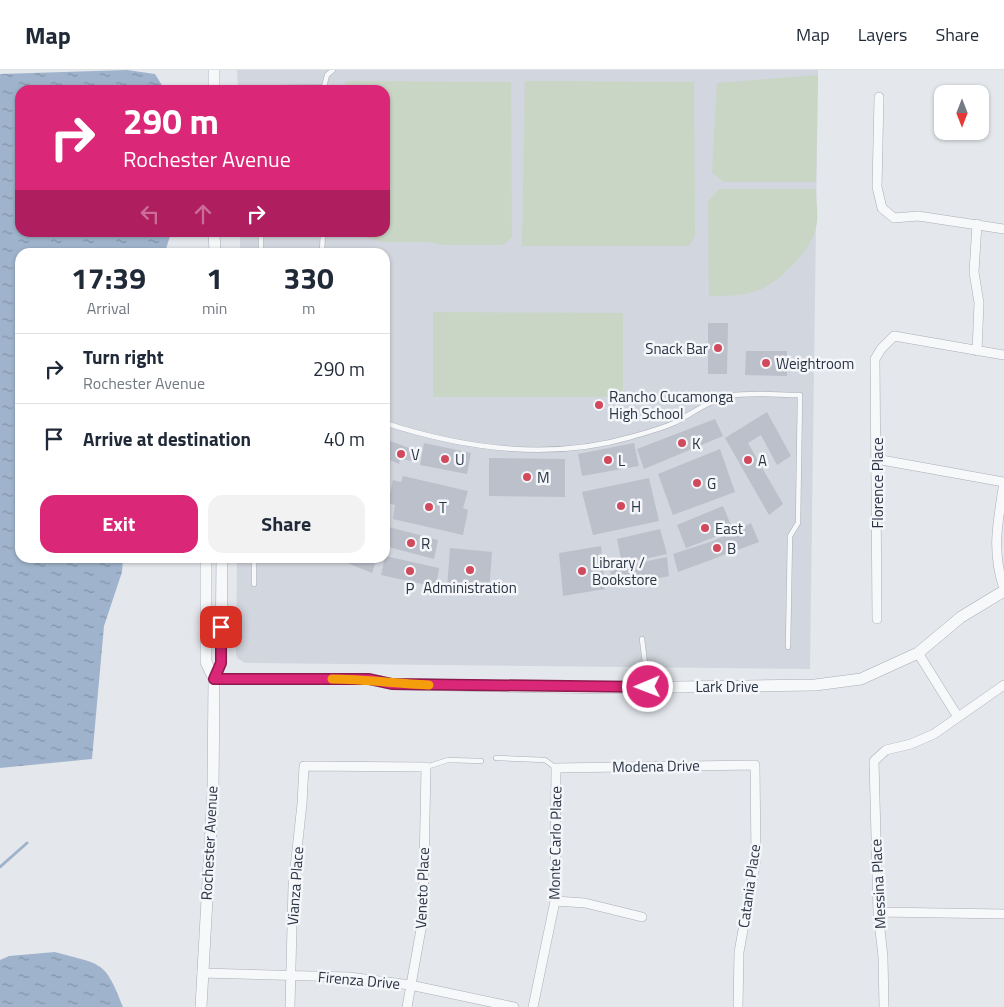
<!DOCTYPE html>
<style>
body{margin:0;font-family:"Titillium Web",sans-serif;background:#f2f2f3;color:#1f2937;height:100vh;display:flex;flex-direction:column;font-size:19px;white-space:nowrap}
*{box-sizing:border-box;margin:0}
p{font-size:16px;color:#747a83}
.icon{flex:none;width:28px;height:28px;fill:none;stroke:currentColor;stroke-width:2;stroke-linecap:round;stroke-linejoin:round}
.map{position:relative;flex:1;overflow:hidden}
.drawer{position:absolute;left:15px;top:178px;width:375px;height:315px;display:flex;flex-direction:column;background:#fff;border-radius:15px;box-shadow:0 1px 4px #0004}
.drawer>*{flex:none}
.banner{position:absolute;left:15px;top:15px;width:375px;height:152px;border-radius:15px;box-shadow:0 1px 4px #0004;background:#db2777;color:#fff;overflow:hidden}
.needle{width:32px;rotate:180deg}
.buttons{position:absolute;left:934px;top:15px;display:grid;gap:10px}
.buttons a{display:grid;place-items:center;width:55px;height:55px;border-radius:10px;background:#fff;box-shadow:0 1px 4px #0004;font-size:25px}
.pin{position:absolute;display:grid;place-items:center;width:42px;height:42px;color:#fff;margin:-21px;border-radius:10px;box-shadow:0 2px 8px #0006}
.me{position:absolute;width:55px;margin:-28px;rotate:269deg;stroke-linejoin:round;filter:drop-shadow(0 0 4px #0008)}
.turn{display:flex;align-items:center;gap:18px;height:105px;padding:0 25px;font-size:22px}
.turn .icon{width:65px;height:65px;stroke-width:2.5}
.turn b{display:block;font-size:35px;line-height:42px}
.lanes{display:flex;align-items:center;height:48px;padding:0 25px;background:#0003;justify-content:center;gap:25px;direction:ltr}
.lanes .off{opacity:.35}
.eta{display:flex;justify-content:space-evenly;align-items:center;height:85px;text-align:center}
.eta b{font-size:30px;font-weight:700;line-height:35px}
.button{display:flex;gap:10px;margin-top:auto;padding:10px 25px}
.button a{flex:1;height:58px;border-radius:15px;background:#db2777;color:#fff;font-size:20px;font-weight:700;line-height:58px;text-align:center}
.button a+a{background:#f2f2f3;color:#1f2937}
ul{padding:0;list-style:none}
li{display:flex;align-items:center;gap:15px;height:70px;padding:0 25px;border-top:1px solid #e0e1e3}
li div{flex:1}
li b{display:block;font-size:19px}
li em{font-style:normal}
header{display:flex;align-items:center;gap:30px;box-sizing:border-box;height:70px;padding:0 25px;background:#fff;border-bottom:1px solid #e0e1e3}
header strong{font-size:24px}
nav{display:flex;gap:28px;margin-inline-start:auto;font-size:18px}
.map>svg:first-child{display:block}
.built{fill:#d2d6de}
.green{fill:#c9d6c5}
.water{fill:url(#water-ripples)}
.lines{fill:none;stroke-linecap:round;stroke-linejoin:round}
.stream{stroke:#9fb4cc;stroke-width:3}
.building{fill:#bbc0ca}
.service-casing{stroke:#a9aeb7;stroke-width:5.5}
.minor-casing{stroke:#a9aeb7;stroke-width:10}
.tertiary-casing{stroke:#a9aeb7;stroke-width:12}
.service{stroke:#f7f8fa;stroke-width:4.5}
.minor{stroke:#f7f8fa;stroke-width:9}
.tertiary{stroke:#f7f8fa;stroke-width:11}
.route-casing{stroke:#8e194d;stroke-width:12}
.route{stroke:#db2777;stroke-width:9}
.slow{stroke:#f59e0b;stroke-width:9}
.poi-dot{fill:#d1495b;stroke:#f4f6f9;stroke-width:2}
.labels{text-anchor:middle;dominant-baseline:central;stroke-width:5;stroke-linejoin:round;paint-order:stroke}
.poi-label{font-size:15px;fill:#2b3445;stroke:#f4f6f9;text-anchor:start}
.street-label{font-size:15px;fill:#2b3445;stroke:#f4f6f9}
</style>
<header>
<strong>Map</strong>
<nav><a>Map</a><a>Layers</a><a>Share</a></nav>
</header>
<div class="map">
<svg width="1004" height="937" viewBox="0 0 1004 937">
<defs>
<pattern id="water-ripples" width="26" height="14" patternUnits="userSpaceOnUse" patternTransform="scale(1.25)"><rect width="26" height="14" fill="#9fb4cc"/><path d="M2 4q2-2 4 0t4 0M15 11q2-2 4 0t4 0" fill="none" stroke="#8293a7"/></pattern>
</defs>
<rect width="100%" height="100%" fill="#e4e7ec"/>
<path class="built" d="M 237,0 L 818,0 L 810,599 L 245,593 L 237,588 L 236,582 L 237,488 L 385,488 L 385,182 L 240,182 L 240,163 L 385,162 L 385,20 L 238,20 Z"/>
<path class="green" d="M 818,5 L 816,112 L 723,112 L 712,102 L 717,13 Z
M 345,11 L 511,12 L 512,167 L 503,175 L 444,175 L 429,172 L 383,172 L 364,167 L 345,167 L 345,163 L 385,162 L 385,20 L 345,20 Z
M 525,11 L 694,12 L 695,166 L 689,176 L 522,176 Z
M 719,119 L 816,119 C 816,131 819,146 816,158 C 811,180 780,212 759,220 C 743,226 726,226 709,226 L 708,131 Z
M 433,242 L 623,243 L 623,327 L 433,327 Z"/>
<path class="water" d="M 127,0 L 155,4 L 165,20 L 20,20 L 20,162 L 171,163 L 165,182 L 20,182 L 20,488 L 123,488 L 122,502 L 104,556 L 92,689 L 0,698 L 0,4 Z
M 55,882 C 102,895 105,890 123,937 L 0,937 L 0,890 L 9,886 Z"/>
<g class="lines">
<path class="stream" d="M 0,797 L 27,773"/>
</g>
<path class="building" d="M 708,253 L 728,253 L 727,304 L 708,304 Z
M 746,281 L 787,281 L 787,306 L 745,305 Z
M 767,342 L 791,386 L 777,395 L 761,365 L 748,373 L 783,434 L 769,445 L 725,368 Z
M 715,349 L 723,366 L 644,399 L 637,379 Z
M 385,369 L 417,381 L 414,392 L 400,388 L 399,394 L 385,388 Z
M 424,373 L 471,383 L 467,404 L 420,395 Z
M 634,373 L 639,396 L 582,406 L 578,384 Z
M 720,379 L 735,422 L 673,445 L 658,404 Z
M 489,388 L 565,389 L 565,427 L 489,426 Z
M 403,406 L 468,421 L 463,438 L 468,440 L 463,465 L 393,449 L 395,435 L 388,433 L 393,410 L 401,412 Z
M 649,408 L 659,451 L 593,465 L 582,422 Z
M 723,436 L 733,460 L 686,478 L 677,455 Z
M 751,453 L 759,472 L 678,502 L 673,484 L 713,471 Z
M 385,456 L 438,470 L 434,489 L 385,476 Z
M 660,459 L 667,484 L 622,494 L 617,469 Z
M 601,476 L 605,519 L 563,526 L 559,483 Z
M 450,478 L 492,482 L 489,522 L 447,518 Z
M 385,486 L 439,498 L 436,517 L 381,505 Z
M 667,487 L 669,506 L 613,518 L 610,499 Z
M 335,488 L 377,488 L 372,503 Z"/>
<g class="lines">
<g class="service-casing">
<path id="service" d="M 324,17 L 327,5 L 333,0
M 262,20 L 262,18 L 324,17 L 324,20
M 261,182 L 261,162
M 320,182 L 322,182 L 323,162
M 385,353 C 465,379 549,391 631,367 C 645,363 660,359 674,353 C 688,346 713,328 728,326 C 751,322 776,325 800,325 L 798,453 L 790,466 L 788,577
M 254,514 L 254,488
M 642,569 L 648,617
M 496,688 L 545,690 L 556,698
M 426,697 L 448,690 L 481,691"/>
</g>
<g class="minor-casing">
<path id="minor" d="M 879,27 L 877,117 L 882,138 L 894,148 L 918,146 L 1004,159
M 977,281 L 979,233 L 974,202 L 977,154
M 876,389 L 1004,412
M 1004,412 C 998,453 991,479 1004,519
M 877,549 L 875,289 L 881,279 L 894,266 L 1004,285
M 918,583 L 958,647
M 555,831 L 585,833 L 642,847
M 878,842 L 1004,844
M 202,903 L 349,907 L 410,915 L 514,937
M 290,937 L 293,816 L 302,734 L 304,696 L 426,697 L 423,848 L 407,937
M 533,937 L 555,831 L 556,698 L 755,695 L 756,789 L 739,882 L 738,937
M 884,937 L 883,887 L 878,842 L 874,691 L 886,680 L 911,674 L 934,664 L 1004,615"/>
</g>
<g class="tertiary-casing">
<path id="tertiary" d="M 214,20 L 214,0
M 214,162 L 215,182
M 206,488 L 206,592 L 214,609
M 214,609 L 369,609 L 392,614 L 609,618 L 815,615 L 861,609 L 918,583 L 961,547 L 1004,521
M 201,937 L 213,722 L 214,609 L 221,593 L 222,488"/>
</g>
<use href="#service" class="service"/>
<use href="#minor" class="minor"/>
<use href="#tertiary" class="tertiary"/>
</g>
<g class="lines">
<g class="route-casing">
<path id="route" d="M 221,557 L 221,593 L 214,609 L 369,609 L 392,614 L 648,617"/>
</g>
<use href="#route" class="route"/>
<path class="slow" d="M 332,609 C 365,609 396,614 429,615"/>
</g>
<g class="poi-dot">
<circle cx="718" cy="278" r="5"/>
<circle cx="766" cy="293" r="5"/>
<circle cx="599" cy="335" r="5"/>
<circle cx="682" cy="373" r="5"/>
<circle cx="401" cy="384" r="5"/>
<circle cx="445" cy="389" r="5"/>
<circle cx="608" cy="390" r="5"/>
<circle cx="748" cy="390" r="5"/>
<circle cx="527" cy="407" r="5"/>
<circle cx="697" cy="413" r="5"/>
<circle cx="621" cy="436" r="5"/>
<circle cx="429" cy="437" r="5"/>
<circle cx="705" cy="458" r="5"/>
<circle cx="411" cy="473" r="5"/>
<circle cx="717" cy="478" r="5"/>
<circle cx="470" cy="500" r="5"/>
<circle cx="410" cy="501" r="5"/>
<circle cx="582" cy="501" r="5"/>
</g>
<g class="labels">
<g class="poi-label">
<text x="708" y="278" text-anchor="end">Snack Bar</text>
<text x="776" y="293">Weightroom</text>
<text x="609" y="326">Rancho Cucamonga<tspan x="609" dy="17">High School</tspan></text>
<text x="692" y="373">K</text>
<text x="411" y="384">V</text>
<text x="455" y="389">U</text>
<text x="618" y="390">L</text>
<text x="758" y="390">A</text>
<text x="537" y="407">M</text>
<text x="707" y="413">G</text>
<text x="631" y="436">H</text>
<text x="439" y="437">T</text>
<text x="715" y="458">East</text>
<text x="421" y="473">R</text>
<text x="727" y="478">B</text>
<text x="592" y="492">Library /<tspan x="592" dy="17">Bookstore</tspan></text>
<text x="470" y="517" text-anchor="middle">Administration</text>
<text x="410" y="518" text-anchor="middle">P</text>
</g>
<g class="street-label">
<text transform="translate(877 413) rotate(-90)">Florence Place</text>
<text x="727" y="616">Lark Drive</text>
<text transform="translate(656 696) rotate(-1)">Modena Drive</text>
<text transform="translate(209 773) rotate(-87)">Rochester Avenue</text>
<text transform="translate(555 773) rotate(-89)">Monte Carlo Place</text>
<text transform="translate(878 814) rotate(-93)">Messina Place</text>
<text transform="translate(295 816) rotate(-86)">Vianza Place</text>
<text transform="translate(749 816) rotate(-82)">Catania Place</text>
<text transform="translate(422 818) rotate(-88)">Veneto Place</text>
<text transform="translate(359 910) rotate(5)">Firenza Drive</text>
</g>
</g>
</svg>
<div class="buttons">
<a><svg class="needle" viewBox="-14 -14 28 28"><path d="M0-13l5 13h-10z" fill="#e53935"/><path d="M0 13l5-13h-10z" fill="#747a83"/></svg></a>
</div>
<div class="pin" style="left:221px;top:557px;background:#d93025"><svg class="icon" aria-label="arrive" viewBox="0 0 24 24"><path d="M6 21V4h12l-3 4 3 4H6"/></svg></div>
<svg class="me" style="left:648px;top:617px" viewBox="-20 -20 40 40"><circle r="17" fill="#db2777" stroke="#fff" stroke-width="3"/><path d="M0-11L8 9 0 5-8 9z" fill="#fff"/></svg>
<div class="banner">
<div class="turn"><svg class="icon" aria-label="right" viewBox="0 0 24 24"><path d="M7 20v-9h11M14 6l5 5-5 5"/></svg><div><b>290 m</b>Rochester Avenue</div></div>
<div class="lanes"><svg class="icon off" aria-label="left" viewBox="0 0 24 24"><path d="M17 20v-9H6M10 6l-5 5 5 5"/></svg><svg class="icon off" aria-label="ahead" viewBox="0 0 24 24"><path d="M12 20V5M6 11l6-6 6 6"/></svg><svg class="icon" aria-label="right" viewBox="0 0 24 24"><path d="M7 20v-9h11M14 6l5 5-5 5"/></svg></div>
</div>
<section class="drawer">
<div class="eta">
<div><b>17:39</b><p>Arrival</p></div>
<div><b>1</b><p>min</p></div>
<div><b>330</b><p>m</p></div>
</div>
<ul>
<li><svg class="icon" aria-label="right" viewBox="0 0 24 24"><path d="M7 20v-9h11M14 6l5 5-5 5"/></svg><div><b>Turn right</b><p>Rochester Avenue</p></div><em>290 m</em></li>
<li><svg class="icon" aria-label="arrive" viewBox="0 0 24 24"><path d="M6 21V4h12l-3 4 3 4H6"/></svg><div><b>Arrive at destination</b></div><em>40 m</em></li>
</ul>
<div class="button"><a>Exit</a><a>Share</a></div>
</section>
</div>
